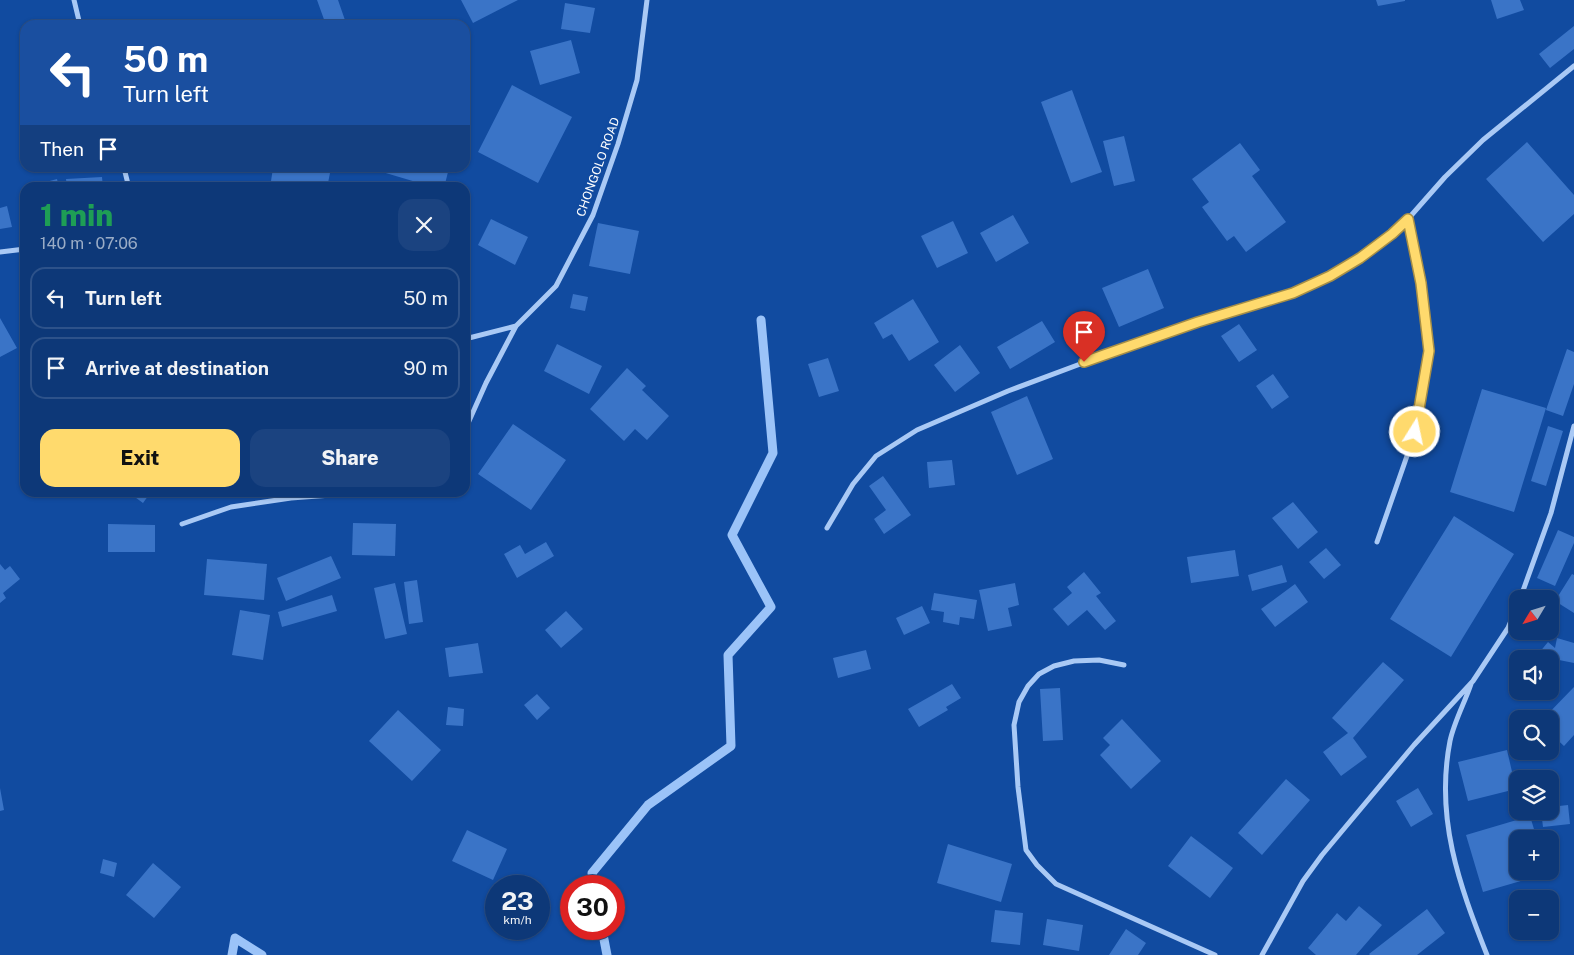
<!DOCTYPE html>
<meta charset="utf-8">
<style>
body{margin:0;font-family:"Public Sans",sans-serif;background:#1b4380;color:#f1f3f6;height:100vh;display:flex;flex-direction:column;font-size:19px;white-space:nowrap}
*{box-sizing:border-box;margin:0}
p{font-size:16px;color:#9aacc6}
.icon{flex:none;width:28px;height:28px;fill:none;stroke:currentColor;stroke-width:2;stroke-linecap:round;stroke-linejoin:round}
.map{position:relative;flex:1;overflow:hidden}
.panel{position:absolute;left:20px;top:182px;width:450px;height:315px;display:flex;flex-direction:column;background:#0d3878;border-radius:15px;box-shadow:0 1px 4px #0004,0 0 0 1px #2d528a}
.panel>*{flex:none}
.guide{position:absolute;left:20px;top:20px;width:450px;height:152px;border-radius:15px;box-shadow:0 1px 4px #0004,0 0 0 1px #2d528a;background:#1a4fa0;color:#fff;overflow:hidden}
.needle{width:32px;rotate:232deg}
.buttons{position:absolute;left:1509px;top:590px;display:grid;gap:10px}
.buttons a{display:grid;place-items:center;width:50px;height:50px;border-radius:10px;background:#0d3878;box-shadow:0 1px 4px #0004,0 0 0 1px #2d528a;font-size:25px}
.speed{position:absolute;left:485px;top:875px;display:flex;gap:10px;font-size:25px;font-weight:700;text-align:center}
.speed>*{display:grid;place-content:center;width:65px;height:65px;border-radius:50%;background:#0d3878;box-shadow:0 1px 4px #0004,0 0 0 1px #2d528a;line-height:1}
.speed small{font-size:12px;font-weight:400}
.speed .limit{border:8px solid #d22;background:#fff;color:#111}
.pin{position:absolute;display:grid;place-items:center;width:42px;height:42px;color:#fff;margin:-51px -21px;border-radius:50% 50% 50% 0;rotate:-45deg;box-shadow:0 0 5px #0007}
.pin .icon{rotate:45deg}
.me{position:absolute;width:55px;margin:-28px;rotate:10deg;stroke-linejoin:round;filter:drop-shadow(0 0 4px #0008)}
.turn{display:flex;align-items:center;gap:18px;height:105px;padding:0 20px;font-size:22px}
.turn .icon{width:65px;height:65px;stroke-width:2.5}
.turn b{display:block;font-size:35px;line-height:42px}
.then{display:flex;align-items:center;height:48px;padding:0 20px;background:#0003;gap:10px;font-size:19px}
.round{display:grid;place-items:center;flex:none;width:52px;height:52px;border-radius:15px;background:#1b4380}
.overview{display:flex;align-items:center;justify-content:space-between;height:85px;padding:0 20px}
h1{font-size:30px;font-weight:800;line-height:38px;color:#1e9e55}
.action{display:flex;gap:10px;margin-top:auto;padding:10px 20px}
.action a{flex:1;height:58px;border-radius:15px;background:#ffda6d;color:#111;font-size:20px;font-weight:800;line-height:58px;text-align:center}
.action a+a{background:#1b4380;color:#f1f3f6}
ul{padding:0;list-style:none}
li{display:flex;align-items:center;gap:15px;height:62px;margin:0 10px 8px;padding:0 10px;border:2px solid #2d528a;border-radius:15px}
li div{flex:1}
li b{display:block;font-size:19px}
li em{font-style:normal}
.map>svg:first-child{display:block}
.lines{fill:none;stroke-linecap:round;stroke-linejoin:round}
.stream{stroke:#9bc3f8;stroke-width:9}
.building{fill:#3a74c7}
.street{stroke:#a9c9f5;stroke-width:5}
.route-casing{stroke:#a68e47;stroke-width:12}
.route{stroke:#ffda6d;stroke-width:9}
.labels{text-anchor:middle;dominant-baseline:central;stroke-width:4.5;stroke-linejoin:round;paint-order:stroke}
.street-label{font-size:12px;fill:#fff;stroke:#114ba0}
</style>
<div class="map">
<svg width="1574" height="955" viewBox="0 0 1574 955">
<rect width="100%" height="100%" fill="#114ba0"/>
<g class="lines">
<path class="stream" d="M 594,886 L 592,873 L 648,805 L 731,746 L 728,655 L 771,607 L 732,535 L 773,453 L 761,320
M 602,929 L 607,955
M 232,955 L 235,938 L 262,955"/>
</g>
<path class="building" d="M 317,0 L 338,0 L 346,23 L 326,25 Z
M 461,0 L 518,0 L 473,23 Z
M 1376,0 L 1405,0 L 1405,1 L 1378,6 Z
M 1491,0 L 1520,0 L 1524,10 L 1497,19 Z
M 565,3 L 595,8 L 590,33 L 561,29 Z
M 1574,26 L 1574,49 L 1550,68 L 1539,54 Z
M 571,40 L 580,73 L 540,85 L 530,51 Z
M 512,85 L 572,117 L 538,183 L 478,152 Z
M 1072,90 L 1102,172 L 1071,183 L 1041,102 Z
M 1124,136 L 1135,181 L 1114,186 L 1103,141 Z
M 1527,142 L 1574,195 L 1574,214 L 1543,242 L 1486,179 Z
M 1240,143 L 1260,170 L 1252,176 L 1286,222 L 1246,252 L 1234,236 L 1227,241 L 1202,207 L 1209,202 L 1192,179 Z
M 273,168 L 331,168 L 327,188 L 310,188 L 271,181 Z
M 380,168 L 449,168 L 444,188 L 415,188 L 416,182 L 379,171 Z
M 102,177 L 103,188 L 67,188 L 66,179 Z
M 57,179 L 59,188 L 47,188 L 46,182 Z
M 7,206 L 12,227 L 0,229 L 0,208 Z
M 1013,215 L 1029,243 L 996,262 L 980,233 Z
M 491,219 L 528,237 L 515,265 L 478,245 Z
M 953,221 L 968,253 L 937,268 L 921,236 Z
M 598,223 L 639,231 L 630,274 L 589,266 Z
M 1148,269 L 1164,308 L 1119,327 L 1102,288 Z
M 573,294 L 588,297 L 585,311 L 570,308 Z
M 913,299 L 939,342 L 909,361 L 892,334 L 883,339 L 874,323 Z
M 0,318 L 17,348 L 0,357 Z
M 1042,321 L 1055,342 L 1010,369 L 997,347 Z
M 1239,324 L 1257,350 L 1239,362 L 1221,336 Z
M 557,344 L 602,366 L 589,394 L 544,371 Z
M 960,345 L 980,373 L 955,392 L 934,365 Z
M 1567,349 L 1574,352 L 1574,384 L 1563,416 L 1546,410 Z
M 828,358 L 839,391 L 819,397 L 808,364 Z
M 627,368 L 646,386 L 642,390 L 669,416 L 647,440 L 635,429 L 624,441 L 590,409 Z
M 1273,374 L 1289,397 L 1272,409 L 1256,386 Z
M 1482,389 L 1546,408 L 1514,512 L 1450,492 Z
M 1027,396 L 1053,459 L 1017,475 L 991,412 Z
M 513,424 L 566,460 L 531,510 L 478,474 Z
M 1548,426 L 1563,431 L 1546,486 L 1531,481 Z
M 952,460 L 955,485 L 929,488 L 927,462 Z
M 883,476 L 911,515 L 884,534 L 874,519 L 886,510 L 869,486 Z
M 128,492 L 151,492 L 143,503 Z
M 1293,502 L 1318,532 L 1298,549 L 1272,518 Z
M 1454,516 L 1514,554 L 1451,657 L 1390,619 Z
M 353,523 L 396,524 L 395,556 L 352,555 Z
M 108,524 L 155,525 L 155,552 L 108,552 Z
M 1558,530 L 1574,537 L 1574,543 L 1555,586 L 1537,578 Z
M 546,542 L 554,556 L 517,578 L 504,554 L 520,545 L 525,554 Z
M 1326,548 L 1341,565 L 1324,579 L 1309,562 Z
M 1235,550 L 1239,576 L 1191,583 L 1187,557 Z
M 331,556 L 341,578 L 286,601 L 277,578 Z
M 207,559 L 267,564 L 264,600 L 204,595 Z
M 0,564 L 5,570 L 10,566 L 20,579 L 3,593 L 6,598 L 0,603 Z
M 1282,565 L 1287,582 L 1252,591 L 1248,575 Z
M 1084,572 L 1101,593 L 1096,596 L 1116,621 L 1105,630 L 1087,610 L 1068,626 L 1053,609 L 1072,593 L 1067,587 Z
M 1572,574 L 1574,575 L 1574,613 L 1555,601 Z
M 417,580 L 423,622 L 409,624 L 404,582 Z
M 395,583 L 407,634 L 385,639 L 374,588 Z
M 1015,583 L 1019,605 L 1008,608 L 1012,626 L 988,631 L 979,590 Z
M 1295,584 L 1308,602 L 1275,627 L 1261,609 Z
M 934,593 L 977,600 L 974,619 L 960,617 L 959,625 L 943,622 L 944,612 L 931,610 Z
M 332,595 L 337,611 L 282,627 L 278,612 Z
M 922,606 L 930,623 L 904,635 L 896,618 Z
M 240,610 L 270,615 L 263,660 L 232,655 Z
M 566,611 L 583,629 L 561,648 L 545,630 Z
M 1557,638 L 1574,643 L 1574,663 L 1559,660 L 1550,671 L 1550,659 L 1534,659 L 1548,642 L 1555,648 Z
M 478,643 L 483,673 L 449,677 L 445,648 Z
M 866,650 L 871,669 L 838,678 L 833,658 Z
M 1383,662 L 1404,680 L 1353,738 L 1367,757 L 1341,776 L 1323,752 L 1348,733 L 1332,718 Z
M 952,684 L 961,698 L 946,707 L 948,710 L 919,727 L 908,709 Z
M 1574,687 L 1574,735 L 1564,746 L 1550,733 L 1550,719 L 1543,719 Z
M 1060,688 L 1063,740 L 1043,741 L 1040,689 Z
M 537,694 L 550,708 L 537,720 L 524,705 Z
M 448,707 L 464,709 L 463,726 L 446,725 Z
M 398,710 L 441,750 L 412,781 L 369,741 Z
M 1122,719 L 1161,761 L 1131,789 L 1100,755 L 1110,745 L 1103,738 Z
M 1507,750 L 1516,789 L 1468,801 L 1458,762 Z
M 1286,779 L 1310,800 L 1262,855 L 1238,833 Z
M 0,788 L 4,810 L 0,811 Z
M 1418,788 L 1433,814 L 1411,827 L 1396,801 Z
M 1568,805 L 1570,824 L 1543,827 L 1541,811 L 1550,811 L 1550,807 Z
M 1530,816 L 1537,839 L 1518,839 L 1518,871 L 1547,871 L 1548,873 L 1483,892 L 1466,835 Z
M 467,830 L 507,849 L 493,880 L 452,861 Z
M 1191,836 L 1233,868 L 1210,898 L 1168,866 Z
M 948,844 L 1012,864 L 1001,902 L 937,883 Z
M 103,859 L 117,863 L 114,877 L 100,873 Z
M 153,863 L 181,887 L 154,918 L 126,895 Z
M 1359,906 L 1382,925 L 1356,955 L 1316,955 L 1308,948 L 1337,913 L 1346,921 Z
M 1427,909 L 1445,933 L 1417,955 L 1370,955 L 1369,954 Z
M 995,910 L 1023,913 L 1020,945 L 991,942 Z
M 1047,919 L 1083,925 L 1079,951 L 1043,945 Z
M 1126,929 L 1146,943 L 1138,955 L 1109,955 Z"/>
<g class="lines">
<path class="street" d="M 74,0 L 80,25
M 124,168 L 129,188
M 0,252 L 25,249
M 465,339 L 516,326 L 556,286 L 593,215 L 618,144 L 637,80 L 647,0
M 465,430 L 486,383 L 516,326
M 182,524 L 231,507 L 291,498 L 372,492
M 827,528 L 853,484 L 876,456 L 917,430 L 1008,391 L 1099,357 L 1142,343 L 1198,322 L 1293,293 L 1330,275 L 1360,258 L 1392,234 L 1408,219 L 1445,177 L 1483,140 L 1574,66
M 1377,542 L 1415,433 L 1429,351 L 1421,283 L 1408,219
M 1520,599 L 1551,513 L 1574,426
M 1124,665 L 1099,660 L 1074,661 L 1054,666 L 1039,674 L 1028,686 L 1019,702 L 1014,725 L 1018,787 L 1026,850 L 1037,865 L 1056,884 L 1215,955
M 1471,684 C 1465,702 1454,722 1450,741 C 1435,818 1459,884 1487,955
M 1262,955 L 1303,881 L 1322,855 L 1414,745 L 1473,681 L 1508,628 L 1518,604"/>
</g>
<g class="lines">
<g class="route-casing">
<path id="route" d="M 1084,362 L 1198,322 L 1293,293 L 1330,276 L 1360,258 L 1392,234 L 1408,219 L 1421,283 L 1429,351 L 1415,432"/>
</g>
<use href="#route" class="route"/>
</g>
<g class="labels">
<g class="street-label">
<text transform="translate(598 167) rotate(-70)">CHONGOLO ROAD</text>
</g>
</g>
</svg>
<div class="buttons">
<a><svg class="needle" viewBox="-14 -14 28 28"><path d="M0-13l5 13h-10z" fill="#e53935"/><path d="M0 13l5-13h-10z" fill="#9aacc6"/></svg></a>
<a><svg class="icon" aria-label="sound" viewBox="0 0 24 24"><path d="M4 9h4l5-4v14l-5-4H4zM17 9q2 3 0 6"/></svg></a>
<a><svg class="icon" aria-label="search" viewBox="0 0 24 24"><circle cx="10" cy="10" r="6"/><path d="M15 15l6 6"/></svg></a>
<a><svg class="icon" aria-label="layers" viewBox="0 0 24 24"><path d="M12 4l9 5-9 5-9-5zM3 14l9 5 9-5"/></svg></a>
<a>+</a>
<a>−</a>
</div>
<div class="speed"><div>23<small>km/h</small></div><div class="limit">30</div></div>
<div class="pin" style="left:1084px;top:362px;background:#d93025"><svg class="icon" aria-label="arrive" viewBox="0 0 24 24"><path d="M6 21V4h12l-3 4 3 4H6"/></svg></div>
<svg class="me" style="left:1415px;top:432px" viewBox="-20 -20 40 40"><circle r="17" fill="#ffda6d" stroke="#fff" stroke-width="3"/><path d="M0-11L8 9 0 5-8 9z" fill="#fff"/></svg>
<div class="guide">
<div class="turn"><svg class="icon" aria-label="left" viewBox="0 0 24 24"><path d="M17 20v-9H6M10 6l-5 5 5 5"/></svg><div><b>50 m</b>Turn left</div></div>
<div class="then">Then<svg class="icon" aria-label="arrive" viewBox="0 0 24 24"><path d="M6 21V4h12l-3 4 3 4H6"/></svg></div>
</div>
<section class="panel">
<div class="overview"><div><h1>1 min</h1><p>140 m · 07:06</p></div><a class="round"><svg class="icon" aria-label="close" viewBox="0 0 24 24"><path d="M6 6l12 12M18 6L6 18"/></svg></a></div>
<ul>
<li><svg class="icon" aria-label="left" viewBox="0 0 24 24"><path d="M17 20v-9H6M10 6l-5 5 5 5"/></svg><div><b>Turn left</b></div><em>50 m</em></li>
<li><svg class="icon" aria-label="arrive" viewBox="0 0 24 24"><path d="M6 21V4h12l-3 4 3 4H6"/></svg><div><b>Arrive at destination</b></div><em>90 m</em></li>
</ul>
<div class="action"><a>Exit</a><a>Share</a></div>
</section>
</div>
